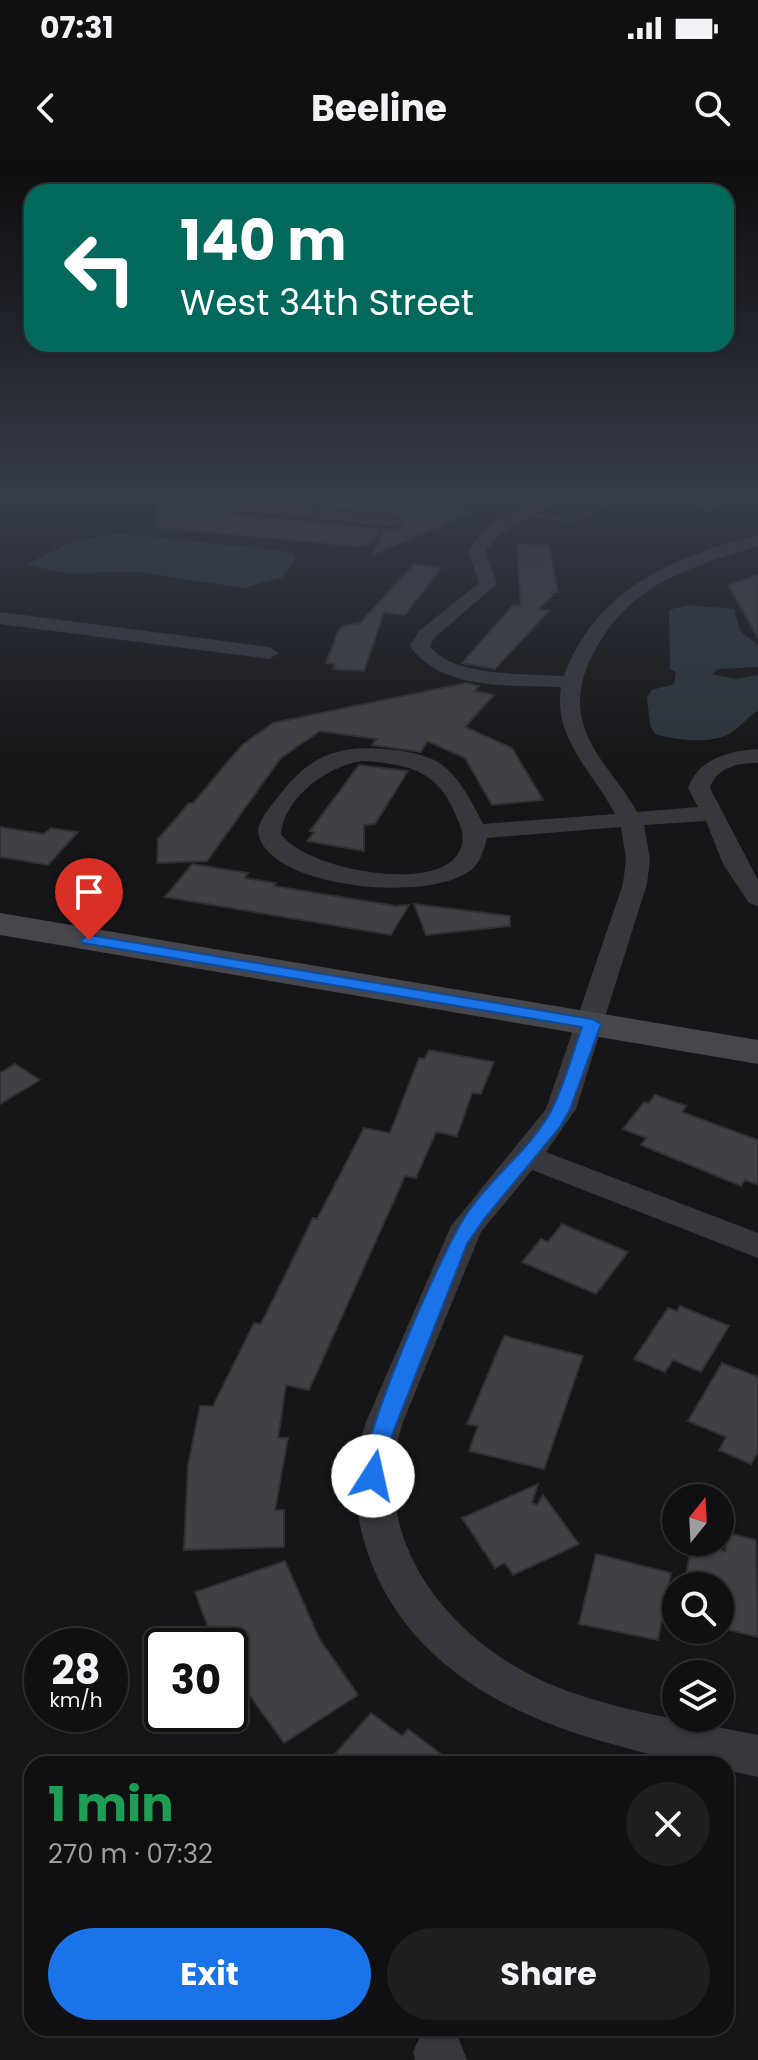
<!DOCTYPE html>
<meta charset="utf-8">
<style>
body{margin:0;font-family:Poppins,sans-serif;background:#1e1e20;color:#f1f3f6;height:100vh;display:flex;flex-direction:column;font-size:30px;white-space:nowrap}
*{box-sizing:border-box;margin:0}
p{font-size:26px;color:#9c9d9f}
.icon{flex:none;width:44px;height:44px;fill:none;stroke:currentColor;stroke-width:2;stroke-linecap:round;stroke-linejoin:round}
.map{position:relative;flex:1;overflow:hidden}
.details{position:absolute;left:24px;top:1596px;width:710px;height:280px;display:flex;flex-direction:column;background:#101012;border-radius:24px;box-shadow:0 2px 6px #0004,0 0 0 2px #303032}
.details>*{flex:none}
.hud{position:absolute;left:24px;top:24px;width:710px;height:168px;border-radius:24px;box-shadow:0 2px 6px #0004,0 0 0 2px #303032;background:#00695c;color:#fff;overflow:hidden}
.needle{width:52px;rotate:18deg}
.controls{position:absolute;left:662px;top:1324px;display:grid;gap:16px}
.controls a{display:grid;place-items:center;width:72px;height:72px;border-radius:50%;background:#101012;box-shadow:0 2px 6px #0004,0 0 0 2px #303032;font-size:40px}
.speed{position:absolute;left:24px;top:1468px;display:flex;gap:16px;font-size:40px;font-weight:700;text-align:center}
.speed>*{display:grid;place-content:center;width:104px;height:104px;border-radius:50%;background:#101012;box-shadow:0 2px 6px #0004,0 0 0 2px #303032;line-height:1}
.speed small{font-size:20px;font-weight:400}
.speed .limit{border:4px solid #111;border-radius:12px;background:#fff;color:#111}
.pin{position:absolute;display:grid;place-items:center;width:68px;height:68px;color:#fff;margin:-82px -34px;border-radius:50% 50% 50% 0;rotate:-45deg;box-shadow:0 0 8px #0007}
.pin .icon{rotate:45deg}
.me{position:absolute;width:88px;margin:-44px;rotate:10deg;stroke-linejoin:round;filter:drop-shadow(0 0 6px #0008)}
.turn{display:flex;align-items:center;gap:28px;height:168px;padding:0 24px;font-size:36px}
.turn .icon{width:104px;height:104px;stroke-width:2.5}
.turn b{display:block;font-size:56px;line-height:68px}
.round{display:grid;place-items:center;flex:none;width:84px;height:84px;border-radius:42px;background:#1e1e20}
.summary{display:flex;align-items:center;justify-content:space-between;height:136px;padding:0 24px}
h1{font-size:48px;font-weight:700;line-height:60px;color:#1e9e55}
.action{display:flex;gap:16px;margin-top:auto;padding:16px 24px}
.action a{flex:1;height:92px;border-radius:48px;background:#1a73e8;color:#fff;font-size:32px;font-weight:700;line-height:92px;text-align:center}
.action a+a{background:#1e1e20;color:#f1f3f6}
.status{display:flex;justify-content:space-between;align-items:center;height:56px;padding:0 40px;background:#101012;direction:ltr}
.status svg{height:22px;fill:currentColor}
header{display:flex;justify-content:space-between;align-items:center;height:104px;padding:0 24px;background:#101012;font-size:36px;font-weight:700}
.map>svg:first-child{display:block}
.water{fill:#2c353c}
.building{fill:#404145;stroke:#303034;stroke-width:2}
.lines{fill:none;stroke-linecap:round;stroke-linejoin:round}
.lane{fill:#37383d;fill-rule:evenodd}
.street{fill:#37383d;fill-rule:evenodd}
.secondary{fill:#45474d;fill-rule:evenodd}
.route{fill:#1a73e8;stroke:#114b97;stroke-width:2}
</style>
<div class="status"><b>07:31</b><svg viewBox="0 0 49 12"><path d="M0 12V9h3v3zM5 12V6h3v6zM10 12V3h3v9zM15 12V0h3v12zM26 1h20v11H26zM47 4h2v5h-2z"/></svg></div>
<header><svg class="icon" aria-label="back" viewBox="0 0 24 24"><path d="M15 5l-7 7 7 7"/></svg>Beeline<svg class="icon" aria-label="search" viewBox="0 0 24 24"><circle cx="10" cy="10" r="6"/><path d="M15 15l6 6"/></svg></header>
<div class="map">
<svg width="758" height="1900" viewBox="0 0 758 1900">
<rect width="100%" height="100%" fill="#161618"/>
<path class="water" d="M 117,373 L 283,391 L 293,393 L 296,400 L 281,418 L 243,428 L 138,412 L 68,413 L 24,405 L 71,382 Z
M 687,445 L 734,449 L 740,471 L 758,485 L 758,507 L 718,509 L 712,514 L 736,519 L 758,515 L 758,551 C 747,556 739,570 727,575 C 708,584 674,580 655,574 L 650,565 L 647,537 L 652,530 L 674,524 L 676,512 L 670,509 L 669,450 Z"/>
<path class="building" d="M 200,334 L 339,334 L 478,350 L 372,395 L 384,369 L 395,370 L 404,363 L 403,359 L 393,354 Z
M 157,346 L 383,369 L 368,385 L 355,386 L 183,370 L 156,367 Z
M 517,384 L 549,385 L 558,432 L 552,432 L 553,435 L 538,449 L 549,451 L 495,509 L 462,503 L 513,445 L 521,446 Z
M 414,404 L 441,408 L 405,455 L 384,452 L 364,511 L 333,509 L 335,504 L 326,503 L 338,471 L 343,466 L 360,463 Z
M 758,415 L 758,478 L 728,425 Z
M 466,523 L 479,526 L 474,531 L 494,535 L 465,567 L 512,588 L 543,640 L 492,645 L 465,598 L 427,581 L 421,592 L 372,585 L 377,579 L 320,571 L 281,598 L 207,701 L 157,703 L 158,679 L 189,643 L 193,643 L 242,585 L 273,563 Z
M 359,605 L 408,611 L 375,664 L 364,665 L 364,691 L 307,681 L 314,672 L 310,671 Z
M 0,667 L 44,674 L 51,668 L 78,672 L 48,705 L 0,697 Z
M 192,704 L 248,713 L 245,718 L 276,723 L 274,726 L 396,746 L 409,745 L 391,775 L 165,737 Z
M 414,744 L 510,756 L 510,766 L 426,775 Z
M 429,890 L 494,902 L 481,934 L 472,933 L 457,976 L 436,972 L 416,1018 L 405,1016 L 309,1230 L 286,1225 L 278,1278 L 288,1278 L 275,1350 L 284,1350 L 284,1387 L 184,1390 L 188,1305 L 200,1246 L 213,1246 L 254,1163 L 261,1164 L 313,1058 L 317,1059 L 364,968 L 390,973 L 419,898 L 424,899 Z
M 15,904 L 40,920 L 0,944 L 0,913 Z
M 655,935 L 686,946 L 682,952 L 758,980 L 758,1025 L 745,1020 L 741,1026 L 641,985 L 646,978 L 623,969 L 644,942 L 649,943 Z
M 562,1064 L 628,1092 L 596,1134 L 522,1102 L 541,1079 L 548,1082 Z
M 680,1146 L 729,1166 L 701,1212 L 673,1200 L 665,1212 L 634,1199 L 668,1148 L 677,1151 Z
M 504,1176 L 583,1196 L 544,1309 L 469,1291 L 478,1266 L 467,1264 Z
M 722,1203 L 758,1217 L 758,1292 L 751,1304 L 719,1290 L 726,1277 L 688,1261 Z
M 538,1324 L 532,1343 L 537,1345 L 543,1335 L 579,1384 L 513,1415 L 505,1403 L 495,1408 L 462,1358 Z
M 728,1373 L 756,1380 L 758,1477 L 720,1468 L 720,1426 L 684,1426 L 692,1383 L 725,1391 Z
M 596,1394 L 671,1413 L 658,1480 L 579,1464 Z
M 285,1401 L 319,1478 L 358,1535 L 284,1583 L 230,1508 L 230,1486 L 215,1486 L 195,1432 Z
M 371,1553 L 402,1576 L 408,1569 L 454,1604 L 326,1604 Z"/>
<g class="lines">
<path class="lane" d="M 625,334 L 635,334 L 571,363 L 514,354 L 518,352 L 570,359 Z"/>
<path class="street" d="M 13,334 L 34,334 L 0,352 L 0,341 Z
M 106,334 L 166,334 L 393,357 L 401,362 L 393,367 L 114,339 Z
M 547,334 L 569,334 C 543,357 506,359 486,391 L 497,424 L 434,478 L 430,486 C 453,518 527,513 564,516 C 596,429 674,396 758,375 L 758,386 C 688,408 631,423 594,492 C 581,516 575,543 585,569 C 596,601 622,623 637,652 L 698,647 L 688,628 C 699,598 729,591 758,589 L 758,603 C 738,603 717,607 710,628 L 758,720 L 758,746 L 749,743 L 723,704 L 706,661 L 644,665 L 650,699 L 647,724 L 576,949 L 546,992 L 758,1073 L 758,1098 L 532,1010 L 481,1072 L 403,1262 C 364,1380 452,1485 557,1527 C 621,1552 691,1561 758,1575 L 758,1617 L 726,1610 L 726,1604 C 687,1604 650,1595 612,1584 C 507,1556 406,1503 368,1394 C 353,1350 351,1306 366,1262 L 451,1066 L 546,949 L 623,724 L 626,699 L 621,667 L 487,678 C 485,686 481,700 475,706 C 440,746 259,729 258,669 C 262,655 272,645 281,633 C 313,592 344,584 394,590 C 410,592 428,595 441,604 C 460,618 473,644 483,664 L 615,654 C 593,611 553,580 561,527 C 511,525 441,531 410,486 L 419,471 L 479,423 L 468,391 C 488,361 515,348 547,334 ZM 363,601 C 419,605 443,614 462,671 C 473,742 307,713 281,674 C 284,637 329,605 363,601 Z
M 657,334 L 685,334 L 709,341 L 722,334 L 743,334 L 711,351 Z
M 0,452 L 269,487 L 279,493 L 269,499 L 0,464 Z
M 435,1868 L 457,1874 L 467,1900 L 415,1900 L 413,1892 L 421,1874 Z"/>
<path class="secondary" d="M 0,753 L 758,880 L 758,904 L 0,775 Z"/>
</g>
<linearGradient id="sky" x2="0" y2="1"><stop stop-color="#0c0c0d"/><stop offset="0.56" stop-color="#363c48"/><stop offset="1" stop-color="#363c48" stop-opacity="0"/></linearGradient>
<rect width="758" height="600" fill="url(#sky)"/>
<path class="route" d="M 89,775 L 592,859 L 601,864 L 570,949 L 560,967 L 484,1059 L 467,1084 L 392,1275 L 382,1323 L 365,1323 C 351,1295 445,1084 468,1052 C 492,1017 529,990 550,953 C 564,927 572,895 582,867 L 83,783 L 81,780 Z"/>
</svg>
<div class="controls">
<a><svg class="needle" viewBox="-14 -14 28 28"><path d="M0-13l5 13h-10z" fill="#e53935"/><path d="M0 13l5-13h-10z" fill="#9c9d9f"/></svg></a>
<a><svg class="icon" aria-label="search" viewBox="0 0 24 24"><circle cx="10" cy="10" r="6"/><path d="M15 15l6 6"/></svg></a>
<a><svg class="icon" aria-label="layers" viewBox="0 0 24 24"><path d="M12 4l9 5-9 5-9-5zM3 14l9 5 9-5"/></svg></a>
</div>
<div class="speed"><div>28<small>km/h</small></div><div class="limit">30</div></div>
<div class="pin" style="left:89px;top:780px;background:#d93025"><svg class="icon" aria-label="arrive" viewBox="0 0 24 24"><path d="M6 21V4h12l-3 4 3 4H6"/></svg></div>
<svg class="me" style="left:373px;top:1316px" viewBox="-20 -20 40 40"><circle r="19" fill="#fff"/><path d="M0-13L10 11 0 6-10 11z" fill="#1a73e8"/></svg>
<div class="hud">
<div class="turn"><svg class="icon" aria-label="left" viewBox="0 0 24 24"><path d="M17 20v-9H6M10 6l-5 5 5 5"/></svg><div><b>140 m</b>West 34th Street</div></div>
</div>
<section class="details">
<div class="summary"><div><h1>1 min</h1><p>270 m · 07:32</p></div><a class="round"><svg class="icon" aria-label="close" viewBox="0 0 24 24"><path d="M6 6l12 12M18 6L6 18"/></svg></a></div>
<div class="action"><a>Exit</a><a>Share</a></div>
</section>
</div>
